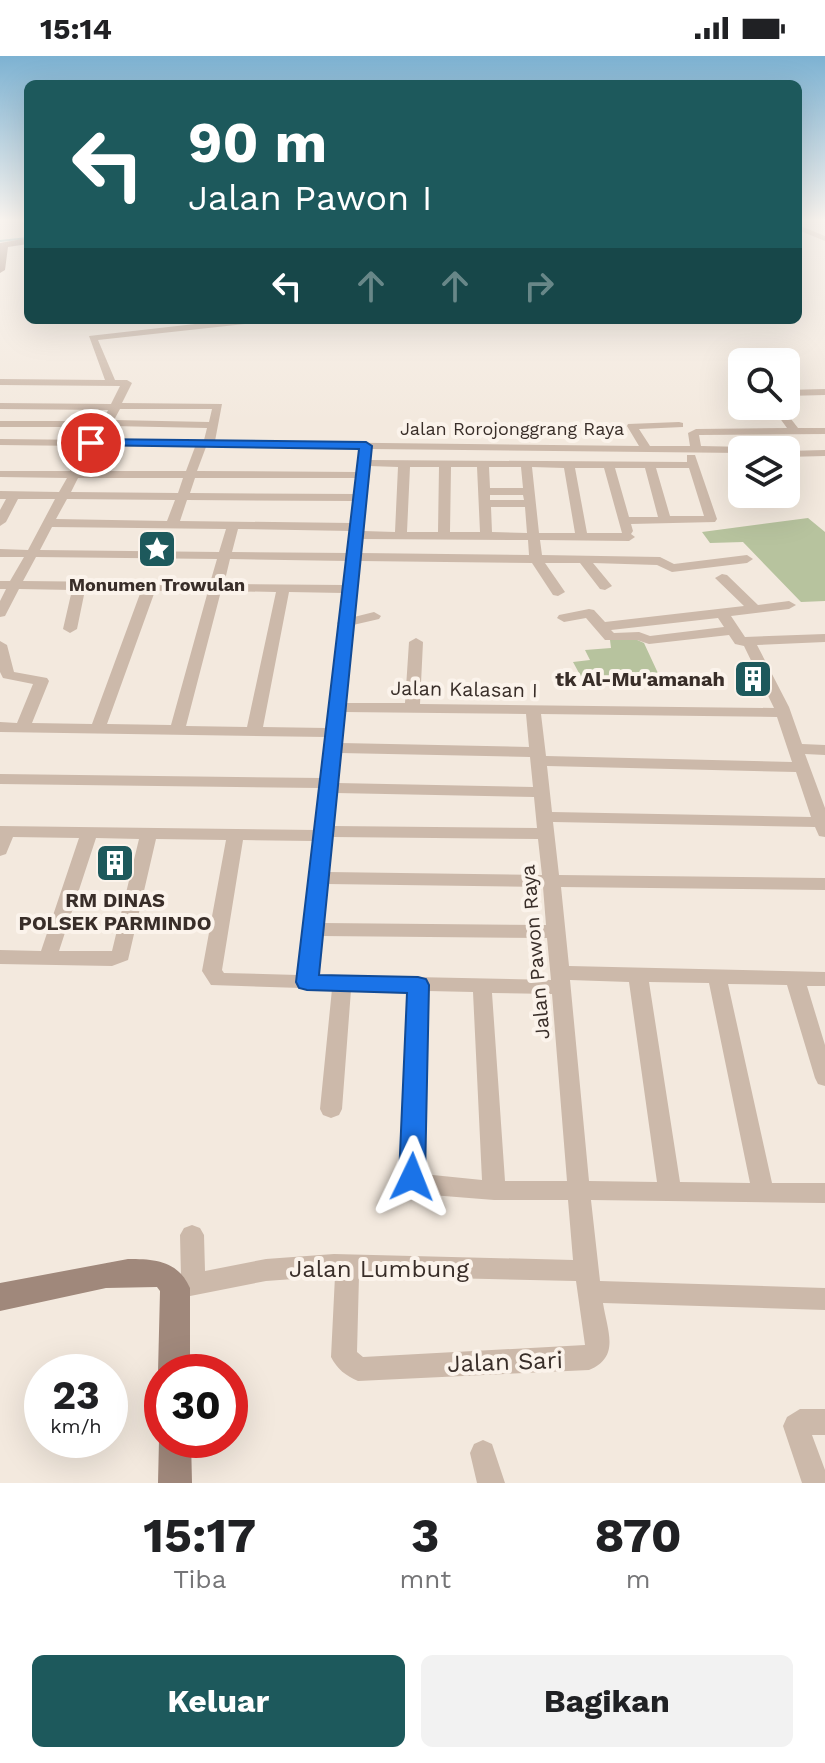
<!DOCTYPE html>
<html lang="id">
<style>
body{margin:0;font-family:"Work Sans",sans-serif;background:#f2f2f2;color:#202124;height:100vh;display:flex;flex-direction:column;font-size:30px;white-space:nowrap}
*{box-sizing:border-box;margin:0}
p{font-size:26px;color:#757577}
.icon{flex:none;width:44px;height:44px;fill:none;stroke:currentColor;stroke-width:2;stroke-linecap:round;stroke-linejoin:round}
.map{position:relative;height:1427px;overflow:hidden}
.drawer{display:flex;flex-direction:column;background:#fff;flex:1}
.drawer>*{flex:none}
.hud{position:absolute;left:24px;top:24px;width:778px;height:244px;border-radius:12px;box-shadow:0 8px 32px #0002;background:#1d595c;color:#fff;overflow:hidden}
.buttons{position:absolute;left:728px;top:292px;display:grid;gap:16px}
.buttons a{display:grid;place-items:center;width:72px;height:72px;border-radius:12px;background:#fff;box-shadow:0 8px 32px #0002;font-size:40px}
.speed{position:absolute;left:24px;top:1298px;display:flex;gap:16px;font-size:40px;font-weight:700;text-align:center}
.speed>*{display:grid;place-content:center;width:104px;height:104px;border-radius:50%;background:#fff;box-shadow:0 8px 32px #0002;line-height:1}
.speed small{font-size:20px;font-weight:400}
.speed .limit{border:12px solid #d22;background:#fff;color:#111}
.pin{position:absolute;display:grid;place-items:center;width:68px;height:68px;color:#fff;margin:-34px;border:4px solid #fff;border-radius:50%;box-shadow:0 2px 8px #0007}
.me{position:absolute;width:88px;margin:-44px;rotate:2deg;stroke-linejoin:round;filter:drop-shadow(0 0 6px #0008)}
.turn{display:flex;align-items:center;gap:28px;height:168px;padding:0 32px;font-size:36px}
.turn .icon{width:104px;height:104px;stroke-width:2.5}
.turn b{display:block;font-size:56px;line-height:68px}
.lanes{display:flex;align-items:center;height:76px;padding:0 32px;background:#0003;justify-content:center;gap:40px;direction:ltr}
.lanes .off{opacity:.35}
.eta{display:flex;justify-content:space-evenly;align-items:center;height:136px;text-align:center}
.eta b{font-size:48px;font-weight:700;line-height:56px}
.primary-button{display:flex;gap:16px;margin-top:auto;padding:16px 32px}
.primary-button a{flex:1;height:92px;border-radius:12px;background:#1d595c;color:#fff;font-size:32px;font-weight:700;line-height:92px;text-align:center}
.primary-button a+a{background:#f2f2f2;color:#202124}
.status{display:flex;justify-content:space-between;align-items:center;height:56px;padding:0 40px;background:#fff;direction:ltr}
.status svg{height:22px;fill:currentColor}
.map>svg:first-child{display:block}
.green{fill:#b7c39e}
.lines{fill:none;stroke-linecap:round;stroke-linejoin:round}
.stream{stroke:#7cb0b1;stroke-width:2}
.minor{fill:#ccb9aa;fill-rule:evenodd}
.secondary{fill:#a0887b;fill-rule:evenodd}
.route{fill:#1a73e8;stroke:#114b97;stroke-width:2}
.labels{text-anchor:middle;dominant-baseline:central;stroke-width:8;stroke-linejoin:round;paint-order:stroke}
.far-street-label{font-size:18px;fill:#392e29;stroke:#fbf3eb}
.far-poi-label{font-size:18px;font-weight:bold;fill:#392e29;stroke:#fbf3eb}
.poi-label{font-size:20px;font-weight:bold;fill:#392e29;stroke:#fbf3eb;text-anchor:end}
.street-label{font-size:20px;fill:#392e29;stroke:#fbf3eb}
.near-street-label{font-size:24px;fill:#392e29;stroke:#fbf3eb}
</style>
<div class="status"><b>15:14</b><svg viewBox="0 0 49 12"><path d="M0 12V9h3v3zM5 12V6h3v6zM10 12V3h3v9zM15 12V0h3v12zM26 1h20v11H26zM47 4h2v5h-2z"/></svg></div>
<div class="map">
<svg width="825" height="1427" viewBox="0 0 825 1427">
<rect width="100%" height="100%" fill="#f3e9de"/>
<path class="green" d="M 808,462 L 825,476 L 825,545 L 801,546 L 743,486 L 710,487 L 702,476 Z
M 635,583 L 644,587 L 663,628 L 585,628 L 573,606 L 590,604 L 585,594 L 611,592 L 610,584 Z"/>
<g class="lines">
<path class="stream" d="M 0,185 L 28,182"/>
<path class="minor" d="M 21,166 L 28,166 L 28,172 L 25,172 Z
M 798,169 L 825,180 L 825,185 L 798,174 Z
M 230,264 L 259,264 L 254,267 L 98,284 L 115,324 L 127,324 L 132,327 L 122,347 L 222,348 L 215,385 L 639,390 L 627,370 L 628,368 L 679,366 L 683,367 L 683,371 L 639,373 L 650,390 L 690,390 L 688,377 L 696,373 L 787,372 L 771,350 L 781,350 L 798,372 L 825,372 L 825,378 L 699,379 L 701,390 L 747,391 L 753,394 L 742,394 L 742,397 L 371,393 L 370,404 L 687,406 L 687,399 L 695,399 L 717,463 L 715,466 L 631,468 L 633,475 L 631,478 L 635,481 L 629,485 L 540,484 L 542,499 L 660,501 L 674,508 L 747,499 L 753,503 L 747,507 L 672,516 L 657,509 L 593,507 L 612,530 L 605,534 L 600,533 L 580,507 L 545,507 L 565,536 L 558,540 L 553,539 L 532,507 L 360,505 L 354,561 L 374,556 L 381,560 L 379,563 L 353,569 L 345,647 L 405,647 L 409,586 L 416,582 L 423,586 L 420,648 L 774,652 L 744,590 L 735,588 L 729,579 L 649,588 L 637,584 L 605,584 L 586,562 L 564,566 L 557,562 L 559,559 L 589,553 L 594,554 L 605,566 L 744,550 L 715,522 L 722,518 L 727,519 L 758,549 L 789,545 L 796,549 L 789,553 L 731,560 L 745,581 L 825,578 L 825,586 L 757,589 L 789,651 L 802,688 L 825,689 L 825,699 L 805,698 L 825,752 L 825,781 L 819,780 L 815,771 L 553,766 L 559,819 L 825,822 L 825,834 L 561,831 L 569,910 L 825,916 L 825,930 L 807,930 L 825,989 L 825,1030 L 818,1028 L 815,1022 L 787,929 L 728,928 L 772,1127 L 825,1127 L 825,1147 L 591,1144 L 600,1225 L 825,1232 L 825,1254 L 603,1247 C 607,1274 621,1301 589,1314 L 358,1325 C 346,1320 337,1313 331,1301 L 335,1220 L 266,1225 L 175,1243 L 167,1240 L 163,1232 L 167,1224 L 181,1220 L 180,1179 L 184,1172 L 192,1169 L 200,1172 L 204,1179 L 205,1215 L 266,1203 L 334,1198 L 573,1204 L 568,1144 L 494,1144 L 419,1138 C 410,1135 405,1130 401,1121 L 408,935 L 351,934 L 342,1053 L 339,1059 L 331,1062 L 323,1059 L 320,1053 L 332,933 L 211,929 L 202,915 L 226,784 L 156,783 L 128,904 L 112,910 L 0,908 L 0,894 L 41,895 L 79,782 L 13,781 L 6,798 L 0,800 L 0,770 L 315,774 L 320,732 L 0,728 L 0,718 L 321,722 L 326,681 L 0,676 L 0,666 L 17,667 L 33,628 L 3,622 L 0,616 L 0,585 L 7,589 L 14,616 L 47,622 L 49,625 L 32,667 L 92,668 L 141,535 L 85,534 L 77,573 L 70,577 L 63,573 L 72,534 L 19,533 L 5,560 L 0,561 L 0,545 L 6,533 L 0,533 L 0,525 L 10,525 L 24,501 L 0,501 L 0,493 L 28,494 L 55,443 L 18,443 L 6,466 L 0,470 L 0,454 L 6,443 L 0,443 L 0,435 L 59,436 L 67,422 L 0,421 L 0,415 L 70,415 L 84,390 L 0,389 L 0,383 L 93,384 L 100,371 L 0,371 L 0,365 L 103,365 L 108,354 L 0,353 L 0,347 L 111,348 L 120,330 L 0,329 L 0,323 L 105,324 L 89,280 ZM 120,353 L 212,353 L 209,366 L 114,364 ZM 111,370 L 207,372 L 204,384 L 104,384 ZM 95,390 L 195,391 L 186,415 L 82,415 ZM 206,391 L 360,393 L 357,416 L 197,415 ZM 369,410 L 398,411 L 395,476 L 363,475 ZM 410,411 L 439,411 L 438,476 L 407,476 ZM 451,411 L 477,411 L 480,476 L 450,476 ZM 489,411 L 521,411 L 523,432 L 490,432 ZM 532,411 L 564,412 L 575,477 L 539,477 ZM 575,412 L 604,412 L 622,477 L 587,477 ZM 615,412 L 645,412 L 658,461 L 629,461 ZM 656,412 L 689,412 L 704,460 L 670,460 ZM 78,422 L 183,422 L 178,437 L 71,436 ZM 195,422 L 357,422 L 355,438 L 190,437 ZM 490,439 L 523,439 L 524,444 L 490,444 ZM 67,443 L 175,444 L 167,465 L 56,463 ZM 187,444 L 354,445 L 351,467 L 180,465 ZM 491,451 L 525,451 L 527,477 L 492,476 ZM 52,471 L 226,473 L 219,496 L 40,494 ZM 238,473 L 351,475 L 348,497 L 232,496 ZM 362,483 L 528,484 L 529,499 L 361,497 ZM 36,501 L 217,503 L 210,527 L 23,525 ZM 230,503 L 347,505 L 344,529 L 224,528 ZM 155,535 L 208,535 L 171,669 L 107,668 ZM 221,535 L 276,536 L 247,671 L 186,670 ZM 289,536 L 343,537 L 340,564 L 337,567 L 339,570 L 327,672 L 263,671 ZM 718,562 L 724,571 L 650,580 L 639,576 L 614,577 L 611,574 ZM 344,656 L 526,658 L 529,691 L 341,687 ZM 541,658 L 777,661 L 792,706 L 546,700 ZM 340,697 L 530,701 L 533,731 L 337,727 ZM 547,710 L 796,716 L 811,761 L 552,756 ZM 336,737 L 534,741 L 537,772 L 333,770 ZM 333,781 L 538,783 L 542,819 L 328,816 ZM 96,782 L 139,783 L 112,895 L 59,895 ZM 243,784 L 314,785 L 298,919 L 224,917 L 222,914 ZM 327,828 L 543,831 L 546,869 L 323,867 ZM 321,880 L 547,882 L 551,924 L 317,919 ZM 570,924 L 629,926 L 657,1126 L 589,1125 ZM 649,926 L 709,927 L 750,1127 L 680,1126 ZM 428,935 L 473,936 L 482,1124 L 423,1118 ZM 492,937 L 552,938 L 567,1125 L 505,1125 ZM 359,1220 L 576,1225 L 585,1289 L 363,1301 L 357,1296 Z
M 368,264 L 392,264 L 393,265 L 388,268 Z
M 825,333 L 825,339 L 786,340 L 786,334 Z
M 825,394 L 825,400 L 786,401 L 786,395 Z
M 800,1353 L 825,1353 L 825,1379 L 812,1379 L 825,1414 L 825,1427 L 802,1427 L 783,1370 L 787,1361 Z
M 483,1384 L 492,1388 L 505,1427 L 477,1427 L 470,1397 L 474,1388 Z"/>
<path class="secondary" d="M 28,182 L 28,188 L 8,191 L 5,214 L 0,217 L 0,187 Z
M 128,1203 C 156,1203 178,1205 190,1232 L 190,1316 L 162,1316 L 162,1325 L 158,1316 L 160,1235 L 157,1231 L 106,1232 L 0,1255 L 0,1227 Z
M 162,1376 L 162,1384 L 191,1384 L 192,1427 L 158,1427 L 159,1384 Z"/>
</g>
<linearGradient id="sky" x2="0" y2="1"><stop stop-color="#7db2d2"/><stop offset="0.45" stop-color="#faf5f0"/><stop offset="1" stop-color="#faf5f0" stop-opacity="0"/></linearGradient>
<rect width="825" height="365" fill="url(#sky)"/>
<path class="route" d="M 91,383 L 366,386 L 372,390 L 319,919 L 418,921 L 426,923 L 429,929 L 425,1121 L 421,1129 L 412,1132 L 403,1129 L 399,1121 L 407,937 L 307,934 L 299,932 L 296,926 L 359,393 L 86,389 L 84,387 Z"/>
<defs>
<g id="sight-square" transform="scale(2)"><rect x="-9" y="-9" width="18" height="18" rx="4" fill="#1d595c" stroke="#fbf3eb"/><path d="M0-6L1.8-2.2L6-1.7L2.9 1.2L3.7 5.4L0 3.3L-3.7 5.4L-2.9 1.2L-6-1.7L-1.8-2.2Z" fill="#fff"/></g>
<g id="building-square" transform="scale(2)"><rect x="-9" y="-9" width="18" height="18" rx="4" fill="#1d595c" stroke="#fbf3eb"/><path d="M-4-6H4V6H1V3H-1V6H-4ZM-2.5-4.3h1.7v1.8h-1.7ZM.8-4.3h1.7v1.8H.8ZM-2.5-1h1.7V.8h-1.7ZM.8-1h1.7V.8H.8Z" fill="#fff"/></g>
</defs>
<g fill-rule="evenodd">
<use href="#sight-square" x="157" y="493"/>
<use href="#building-square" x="753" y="623"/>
<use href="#building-square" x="115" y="807"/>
</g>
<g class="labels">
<g class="far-street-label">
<text x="512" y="372">Jalan Rorojonggrang Raya</text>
</g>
<g class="far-poi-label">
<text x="157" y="528">Monumen Trowulan</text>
</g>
<g class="poi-label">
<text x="725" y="623">tk Al-Mu'amanah</text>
<text x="115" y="844" text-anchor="middle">RM DINAS<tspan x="115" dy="23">POLSEK PARMINDO</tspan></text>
</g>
<g class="street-label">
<text transform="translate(464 633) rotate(1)">Jalan Kalasan I</text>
<text transform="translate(535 896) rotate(-95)">Jalan Pawon Raya</text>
</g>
<g class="near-street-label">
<text x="379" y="1213">Jalan Lumbung</text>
<text transform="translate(505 1306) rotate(-2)">Jalan Sari</text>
</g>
</g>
</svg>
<div class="buttons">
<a><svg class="icon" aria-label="search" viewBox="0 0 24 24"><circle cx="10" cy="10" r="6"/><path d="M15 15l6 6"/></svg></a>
<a><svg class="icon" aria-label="layers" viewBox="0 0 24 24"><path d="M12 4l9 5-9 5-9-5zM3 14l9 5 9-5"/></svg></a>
</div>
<div class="speed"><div>23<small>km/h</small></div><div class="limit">30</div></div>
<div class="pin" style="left:91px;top:387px;background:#d93025"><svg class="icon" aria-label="arrive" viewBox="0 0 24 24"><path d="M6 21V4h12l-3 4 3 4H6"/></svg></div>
<svg class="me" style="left:412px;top:1121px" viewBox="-20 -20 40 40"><path d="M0-17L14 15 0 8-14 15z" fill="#1a73e8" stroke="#fff" stroke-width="4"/></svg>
<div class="hud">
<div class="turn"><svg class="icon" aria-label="left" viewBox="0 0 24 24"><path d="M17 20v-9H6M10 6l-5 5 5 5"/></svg><div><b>90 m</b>Jalan Pawon I</div></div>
<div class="lanes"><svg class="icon" aria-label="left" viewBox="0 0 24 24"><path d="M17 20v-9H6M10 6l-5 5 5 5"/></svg><svg class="icon off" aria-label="ahead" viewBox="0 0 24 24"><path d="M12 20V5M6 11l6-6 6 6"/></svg><svg class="icon off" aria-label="ahead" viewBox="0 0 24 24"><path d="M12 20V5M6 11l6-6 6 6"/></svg><svg class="icon off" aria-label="right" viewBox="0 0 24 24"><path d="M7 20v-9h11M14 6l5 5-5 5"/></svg></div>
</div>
</div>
<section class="drawer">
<div class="eta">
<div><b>15:17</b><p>Tiba</p></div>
<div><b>3</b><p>mnt</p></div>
<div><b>870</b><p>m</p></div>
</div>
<div class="primary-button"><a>Keluar</a><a>Bagikan</a></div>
</section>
